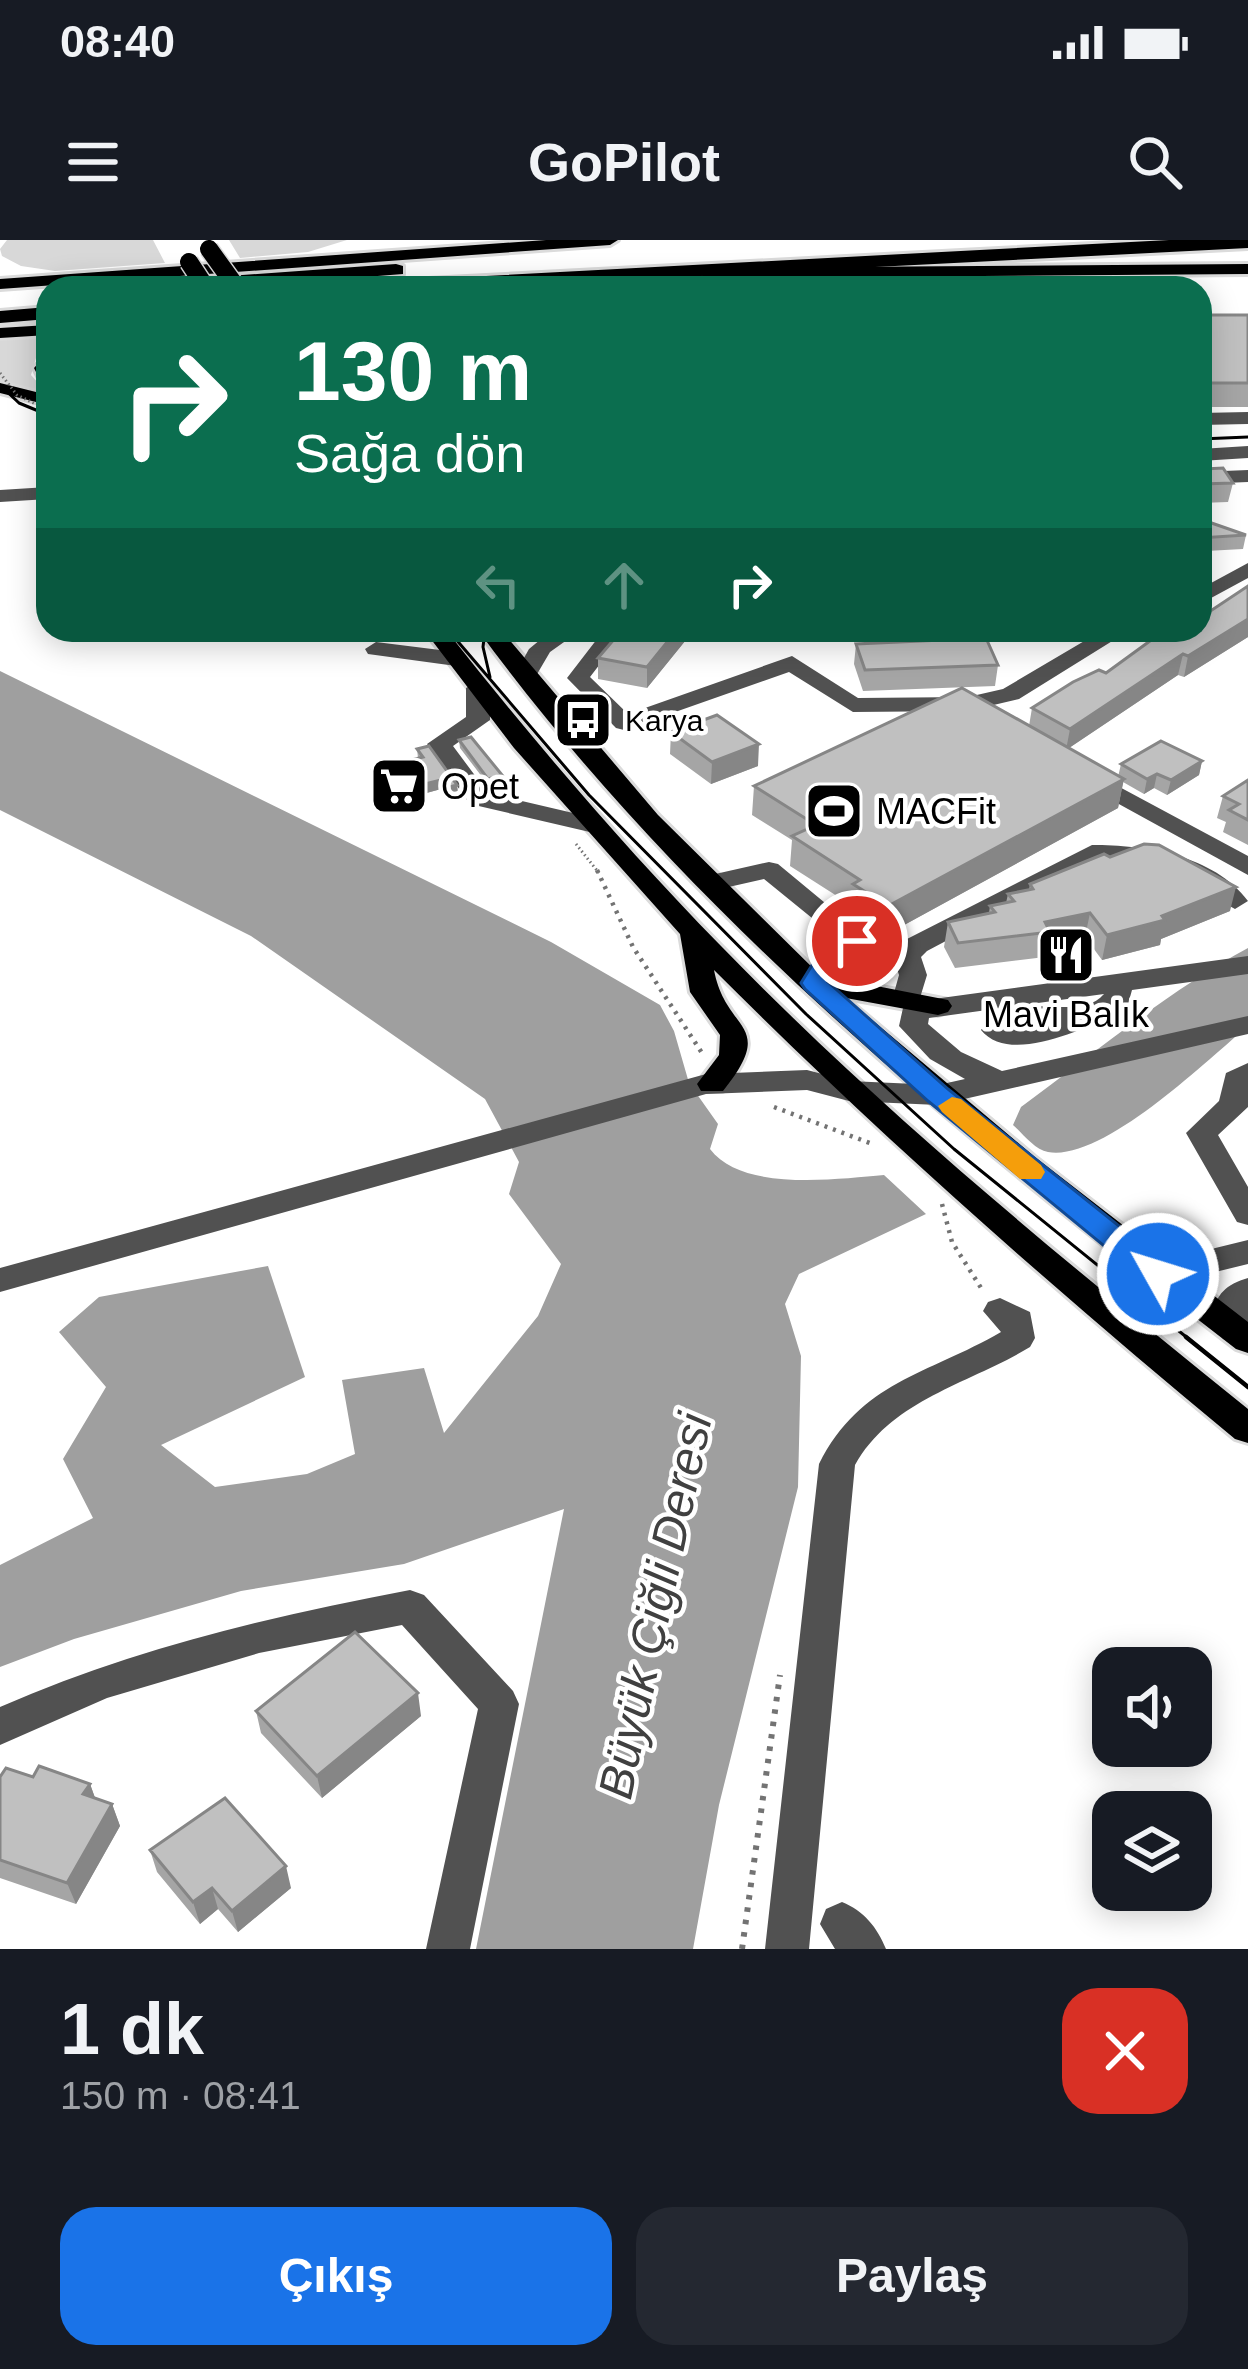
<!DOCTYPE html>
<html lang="tr">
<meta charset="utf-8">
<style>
body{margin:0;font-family:Arial,sans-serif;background:#242831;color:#f1f3f6;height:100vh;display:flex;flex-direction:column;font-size:45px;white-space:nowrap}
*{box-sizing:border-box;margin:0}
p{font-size:39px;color:#9ea1a6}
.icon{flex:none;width:66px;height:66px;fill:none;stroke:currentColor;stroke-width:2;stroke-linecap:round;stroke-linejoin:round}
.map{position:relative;height:1709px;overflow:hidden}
.details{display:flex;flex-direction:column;background:#171b24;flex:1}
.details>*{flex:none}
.top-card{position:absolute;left:36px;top:36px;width:1176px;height:366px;border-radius:36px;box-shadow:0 6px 30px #0003;background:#0b6e4f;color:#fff;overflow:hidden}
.controls{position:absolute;left:1092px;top:1407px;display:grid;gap:24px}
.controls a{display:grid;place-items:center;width:120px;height:120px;border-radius:24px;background:#171b24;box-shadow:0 6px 30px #0003;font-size:60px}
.pin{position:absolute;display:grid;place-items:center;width:102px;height:102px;color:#fff;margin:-51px;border:6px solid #fff;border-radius:50%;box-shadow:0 3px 12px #0007}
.me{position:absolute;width:132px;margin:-66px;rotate:309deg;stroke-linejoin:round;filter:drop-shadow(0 0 9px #0008)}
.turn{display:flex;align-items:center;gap:42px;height:252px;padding:0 60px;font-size:54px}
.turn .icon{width:156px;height:156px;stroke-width:2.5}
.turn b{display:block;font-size:84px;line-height:102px}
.lanes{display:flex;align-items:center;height:114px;padding:0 60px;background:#0003;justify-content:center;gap:60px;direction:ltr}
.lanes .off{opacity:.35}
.round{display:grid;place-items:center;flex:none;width:126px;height:126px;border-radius:36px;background:#242831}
.head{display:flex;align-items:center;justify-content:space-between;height:204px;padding:0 60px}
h1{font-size:72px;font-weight:600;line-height:90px}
.cta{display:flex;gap:24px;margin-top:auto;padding:24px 60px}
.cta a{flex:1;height:138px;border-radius:36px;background:#1a73e8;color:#fff;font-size:48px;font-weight:600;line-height:138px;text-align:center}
.cta a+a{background:#242831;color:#f1f3f6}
.status{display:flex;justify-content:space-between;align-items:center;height:84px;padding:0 60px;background:#171b24;direction:ltr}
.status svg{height:33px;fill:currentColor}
header{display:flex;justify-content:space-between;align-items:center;height:156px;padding:0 60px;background:#171b24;font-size:54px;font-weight:600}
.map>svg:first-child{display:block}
.green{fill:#d8d8d8}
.water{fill:#9f9f9f}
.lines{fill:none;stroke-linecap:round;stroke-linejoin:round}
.major-casing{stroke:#dbdbdb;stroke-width:6}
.highway-casing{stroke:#dbdbdb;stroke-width:6}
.path-far2{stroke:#737373;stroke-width:3;stroke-dasharray:1.5 3;stroke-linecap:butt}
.path-far1{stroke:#737373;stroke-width:4.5;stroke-dasharray:3 6;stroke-linecap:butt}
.path{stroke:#737373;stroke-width:6;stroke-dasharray:4.5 8;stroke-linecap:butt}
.minor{fill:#515151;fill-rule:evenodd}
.major{fill:#000;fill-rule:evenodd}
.highway{fill:#000;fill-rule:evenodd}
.tram-far1{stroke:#000;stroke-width:3}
.tram{stroke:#000;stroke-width:4.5}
.major-bridge-casing{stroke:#dbdbdb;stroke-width:21;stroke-linecap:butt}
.path-bridge{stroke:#737373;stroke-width:3;stroke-dasharray:1.5 3;stroke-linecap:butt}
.major-bridge{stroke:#000;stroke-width:18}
.wall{fill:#a5a5a5}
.shaded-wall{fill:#868686}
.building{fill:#c0c0c0;stroke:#868686;stroke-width:3}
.route{fill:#1a73e8;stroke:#114b97;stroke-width:3}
.slow{fill:#f59e0b}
.labels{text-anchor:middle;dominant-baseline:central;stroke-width:9;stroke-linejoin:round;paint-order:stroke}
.far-poi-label{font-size:30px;fill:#000;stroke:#fff;text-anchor:start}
.poi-label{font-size:36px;fill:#000;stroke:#fff;text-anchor:start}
.near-water-label{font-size:48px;font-style:italic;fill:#404040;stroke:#fff}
</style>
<div class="status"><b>08:40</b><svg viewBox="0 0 49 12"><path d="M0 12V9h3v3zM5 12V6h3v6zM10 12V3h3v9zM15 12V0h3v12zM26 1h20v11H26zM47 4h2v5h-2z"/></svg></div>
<header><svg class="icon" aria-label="menu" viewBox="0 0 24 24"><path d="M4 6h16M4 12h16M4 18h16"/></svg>GoPilot<svg class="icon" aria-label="search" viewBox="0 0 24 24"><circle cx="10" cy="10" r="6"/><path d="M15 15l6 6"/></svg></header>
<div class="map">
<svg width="1248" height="1709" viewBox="0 0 1248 1709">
<rect width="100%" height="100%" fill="#fff"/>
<path class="green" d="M 7,0 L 153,0 L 165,23 L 55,31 L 21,26 L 2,16 L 0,9 Z
M 229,0 L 347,0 L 308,12 L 240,18 Z
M 48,94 L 48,109 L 36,118 L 31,135 L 48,154 L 0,142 L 0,98 Z"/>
<path class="water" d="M 0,431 L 551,702 L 660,765 L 674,791 L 689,843 L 718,884 L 710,909 C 742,952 836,939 884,935 L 926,974 L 799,1034 L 785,1064 L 801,1116 L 798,1247 L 719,1565 L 693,1709 L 476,1709 L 564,1269 L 404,1324 L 241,1351 L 74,1399 L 0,1427 L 0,1325 L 93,1278 L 63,1219 L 106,1147 L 59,1092 L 99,1057 L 268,1026 L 305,1137 L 161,1205 L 215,1247 L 307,1234 L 355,1214 L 342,1140 L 424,1128 L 444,1193 L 538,1076 L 561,1024 L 509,954 L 519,922 L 485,859 L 251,696 L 0,570 Z
M 1248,708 L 1248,786 C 1207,820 1103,922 1048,912 C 1035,910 1023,894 1013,885 L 1021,867 C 1096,812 1167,752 1248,708 Z"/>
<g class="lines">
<g class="major-casing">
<path id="major" d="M 546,0 L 618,0 L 610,5 L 0,49 L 0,39 Z
M 1248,24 L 1248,34 L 832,37 L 654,48 L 569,48 L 577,43 L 832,27 Z
M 48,85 L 48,95 L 0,98 L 0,88 Z
M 48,113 L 48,145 L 42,144 L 34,128 Z
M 0,143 L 48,155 L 48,165 L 0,153 Z
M 424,390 L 446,390 C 533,500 623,606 721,706 C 884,874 1066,1022 1248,1169 L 1248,1203 L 1235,1199 C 1055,1050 880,896 714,730 C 726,794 778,782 723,851 L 701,851 L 697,844 L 719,815 L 720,795 L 690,752 L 680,694 L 514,508 Z
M 478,390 L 501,390 L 658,575 L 820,735 L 948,760 L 952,766 L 948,772 L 938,775 L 846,758 L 1035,917 L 1248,1082 L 1248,1113 L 1236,1109 C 961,896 685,673 478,390 Z"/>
</g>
<g class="highway-casing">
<path id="highway" d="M 1169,0 L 1248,0 L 1248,8 L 466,48 L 361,48 L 371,42 Z
M 396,24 L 403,26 L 403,34 L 227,48 L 137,48 L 147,42 Z
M 48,67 L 48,79 L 0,83 L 0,71 Z"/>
</g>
<path class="path-far2" d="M 576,604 L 599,633"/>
<path class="path-far1" d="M 597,630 L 633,707 L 702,813
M 774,867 L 875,905
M 942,964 L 952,1002 L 983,1051"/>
<path class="path" d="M 742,1709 L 780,1435"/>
<path class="minor" d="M 1248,172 L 1248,184 L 1200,185 L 1200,173 Z
M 1248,206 L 1248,218 L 1200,221 L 1200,209 Z
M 1248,230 L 1248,242 L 1200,244 L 1200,232 Z
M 48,247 L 48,259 L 0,262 L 0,250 Z
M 1248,323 L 1248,338 L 1200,364 L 1200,349 Z
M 552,390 L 581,390 L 550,412 L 533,441 L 517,441 L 514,436 L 529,409 Z
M 604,390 L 626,390 L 590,437 L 628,474 L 792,416 L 858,458 L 968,457 L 1003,449 L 1103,390 L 1130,390 L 1019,459 L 968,471 L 853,472 L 789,432 L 624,490 L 616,488 L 567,438 Z
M 376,402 L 456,412 L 467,419 L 456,426 L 368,414 L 365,409 Z
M 478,441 L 490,448 L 490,480 L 453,506 L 488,553 L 603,580 L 607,585 L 603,590 L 594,593 L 470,564 L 427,504 L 466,477 L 466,448 Z
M 1086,529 L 1248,616 L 1248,635 L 1077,541 L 1074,536 Z
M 1092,605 C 1145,605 1214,615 1248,661 L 1235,669 L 1155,625 L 1097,621 L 927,711 L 921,717 L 927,735 L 919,761 L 1248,716 L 1248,734 L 1132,750 L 1127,768 L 1116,774 C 1083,789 1009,825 981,790 C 1015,743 1076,786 1104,754 L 929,778 L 928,784 L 961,812 L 1002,831 L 1248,776 L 1248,794 L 938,865 L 849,861 L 807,850 L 706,854 L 0,1052 L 0,1028 L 706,834 L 807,830 L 849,841 L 938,845 L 965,839 L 930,819 L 899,786 L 903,768 L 892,760 L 899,735 L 893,716 L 907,699 Z
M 769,622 L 778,624 L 871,701 L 841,721 L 824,749 L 814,752 L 800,743 L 821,709 L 839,700 L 764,639 L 711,651 L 698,643 L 702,637 Z
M 1248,823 L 1248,867 L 1218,895 L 1248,947 L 1248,985 L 1237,982 L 1186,893 L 1219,861 L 1226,833 Z
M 1248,1000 L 1248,1024 L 1158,1046 L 1146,1043 L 1141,1034 L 1146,1025 Z
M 1248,1038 L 1248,1097 L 1235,1103 L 1223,1099 C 1206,1068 1216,1047 1248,1038 Z
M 1000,1058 L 1030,1072 L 1035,1098 L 1030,1107 C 969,1144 892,1159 855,1225 L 809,1709 L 765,1709 L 819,1224 C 861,1141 927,1135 1001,1092 L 983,1071 L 988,1062 Z
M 410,1350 L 424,1355 L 513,1451 L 519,1464 L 470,1709 L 426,1709 L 478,1469 L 402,1385 L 259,1413 L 107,1458 L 0,1505 L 0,1467 C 133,1409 268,1377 410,1350 Z
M 842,1662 C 864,1671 877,1687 886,1709 L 835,1709 L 820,1684 L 826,1669 Z"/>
<use href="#major" class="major"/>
<use href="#highway" class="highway"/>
<path class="tram-far1" d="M 0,145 L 19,163 L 48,175
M 1200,199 L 1248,197
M 448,390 L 589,555 L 806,774 L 954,909 L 1190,1100
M 485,390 L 483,407 L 490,437"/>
<path class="tram" d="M 1186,1097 L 1248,1147"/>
<g class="major-bridge-casing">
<path id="major-bridge" d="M 209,9 L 237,48
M 189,22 L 206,48"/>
</g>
<path class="path-bridge" d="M 0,133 L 17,155 L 48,170"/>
<use href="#major-bridge" class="major-bridge"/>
</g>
<path class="wall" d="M 1200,75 L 1248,75 L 1248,167 L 1200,167 Z
M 1200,224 L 1204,229 L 1233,243 L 1228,262 L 1200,263 Z
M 1200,279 L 1246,295 L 1243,309 L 1206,311 L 1205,318 L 1207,321 L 1204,334 L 1200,335 Z
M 1248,346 L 1248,397 L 1184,437 L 1178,435 L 1069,508 L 1118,537 L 1121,524 L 1202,521 L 1199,535 L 1167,555 L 1154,548 L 1144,554 L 1123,542 L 1118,568 L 884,696 L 850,673 L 851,665 L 790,626 L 792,600 L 752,575 L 754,546 L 1029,486 L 1032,468 L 1106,433 L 1209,372 Z
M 622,390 L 694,390 L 647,448 L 598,439 L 598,418 Z
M 967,390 L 1094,390 L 970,396 Z
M 856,404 L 998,425 L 995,446 L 863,451 L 854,424 Z
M 671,492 L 758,526 L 711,544 L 670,514 Z
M 459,500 L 502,535 L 502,543 L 489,546 L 460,508 Z
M 417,509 L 457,545 L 458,554 L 447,557 L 441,549 L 390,563 L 374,539 L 373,530 L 418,518 Z
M 1248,540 L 1248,605 L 1223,592 L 1226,582 L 1217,578 L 1223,556 Z
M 1110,617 L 1230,671 L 1161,699 L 1160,705 L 1102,720 L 1085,697 L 1048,705 L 1045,717 L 955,728 L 944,707 L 948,682 L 989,673 L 990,666 L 1006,663 L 1008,654 L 1029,650 L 1030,644 Z
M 256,1471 L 421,1476 L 322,1558 L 261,1493 Z
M 0,1537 L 33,1537 L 90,1544 L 95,1558 L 112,1564 L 120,1586 L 76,1664 L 0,1638 Z
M 150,1610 L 291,1648 L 238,1692 L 218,1669 L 200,1684 L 157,1632 Z"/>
<path class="shaded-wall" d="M 1248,379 L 1248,397 L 1184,437 L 1188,416 Z
M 677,390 L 694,390 L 647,448 L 647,427 Z
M 1183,414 L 1178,435 L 1066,510 L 1070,489 Z
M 759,504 L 758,526 L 711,544 L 712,522 Z
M 1202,521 L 1199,535 L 1167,555 L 1171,540 Z
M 1157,534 L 1154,548 L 1144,554 L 1147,539 Z
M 502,535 L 502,543 L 489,546 L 488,539 Z
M 1124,539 L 1118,568 L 884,696 L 888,666 Z
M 441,540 L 441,549 L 390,563 L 389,553 Z
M 457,545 L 458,554 L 447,557 L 446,548 Z
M 1236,647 L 1230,671 L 1161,699 L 1160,705 L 1102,720 L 1107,695 Z
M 1090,673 L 1085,697 L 1048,705 L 1050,692 L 1045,682 Z
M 418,1453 L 421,1476 L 322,1558 L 317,1536 Z
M 90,1544 L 98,1566 L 83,1554 Z
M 112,1564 L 120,1586 L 76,1664 L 67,1643 Z
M 286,1626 L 291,1648 L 238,1692 L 232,1671 Z
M 212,1648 L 218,1669 L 200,1684 L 193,1662 Z"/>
<path class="building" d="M 1200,75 L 1248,75 L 1248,143 L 1200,143 Z
M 1200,224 L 1204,229 L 1223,228 L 1233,243 L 1200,244 Z
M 1200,279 L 1246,295 L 1200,298 Z
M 1200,302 L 1206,311 L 1201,311 L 1207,321 L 1200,321 Z
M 1248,346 L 1248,379 L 1188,416 L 1183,414 L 1070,489 L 1032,468 L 1073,442 L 1099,430 L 1106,433 L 1165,390 L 1200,390 L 1200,370 L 1209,372 Z
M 622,390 L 677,390 L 647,427 L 598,418 Z
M 986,398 L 998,425 L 865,430 L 856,404 Z
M 962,448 L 1124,539 L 888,666 L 853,644 L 860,640 L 792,596 L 816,585 L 754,546 Z
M 717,475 L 759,504 L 712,522 L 671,492 Z
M 471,497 L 502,535 L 488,539 L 459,500 Z
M 1161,501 L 1202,521 L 1171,540 L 1157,534 L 1147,539 L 1121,524 Z
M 429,506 L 457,545 L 446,548 L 441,540 L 389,553 L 373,530 L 423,517 L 417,509 Z
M 1248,540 L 1248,580 L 1229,570 L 1239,564 L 1223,556 Z
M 1144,604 L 1159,605 L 1236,647 L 1162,676 L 1165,680 L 1107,695 L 1090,673 L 1045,682 L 1050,692 L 958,703 L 948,682 L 995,672 L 990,666 L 1014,661 L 1008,654 L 1033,649 L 1030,644 L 1104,614 L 1110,617 Z
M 355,1392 L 418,1453 L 317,1536 L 256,1471 Z
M 39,1526 L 90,1544 L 83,1554 L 112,1564 L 67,1643 L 0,1620 L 0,1537 L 6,1528 L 33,1537 Z
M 225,1558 L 286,1626 L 232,1671 L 212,1648 L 193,1662 L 150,1610 Z"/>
<path class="route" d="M 857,693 L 869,701 L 840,720 L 828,742 L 948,849 L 1169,1026 L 1173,1034 L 1169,1042 L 1148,1042 L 928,861 L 805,749 L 801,743 L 822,709 Z"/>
<path class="slow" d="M 952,857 L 961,859 L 1041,925 L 1045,932 L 1041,939 L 1020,939 L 942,872 L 938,866 Z"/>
<defs>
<g id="bus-square" transform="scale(3)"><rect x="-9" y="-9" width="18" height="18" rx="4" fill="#000" stroke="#fff"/><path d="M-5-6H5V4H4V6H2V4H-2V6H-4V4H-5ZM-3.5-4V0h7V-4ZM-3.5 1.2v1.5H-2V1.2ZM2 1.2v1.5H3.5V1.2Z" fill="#fff"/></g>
<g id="supermarket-square" transform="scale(3)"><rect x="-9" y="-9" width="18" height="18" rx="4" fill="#000" stroke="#fff"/><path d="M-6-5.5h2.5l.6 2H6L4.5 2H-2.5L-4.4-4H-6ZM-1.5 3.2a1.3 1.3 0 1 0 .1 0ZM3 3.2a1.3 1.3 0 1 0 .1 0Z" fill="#fff"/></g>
<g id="stadium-square" transform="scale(3)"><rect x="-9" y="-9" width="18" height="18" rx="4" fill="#000" stroke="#fff"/><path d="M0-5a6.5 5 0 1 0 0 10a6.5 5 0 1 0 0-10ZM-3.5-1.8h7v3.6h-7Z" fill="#fff"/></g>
<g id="restaurant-square" transform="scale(3)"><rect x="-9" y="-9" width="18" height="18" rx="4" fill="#000" stroke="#fff"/><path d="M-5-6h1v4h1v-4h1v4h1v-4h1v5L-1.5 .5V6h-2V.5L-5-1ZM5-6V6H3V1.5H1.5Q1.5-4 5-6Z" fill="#fff"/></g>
</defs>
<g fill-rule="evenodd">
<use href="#bus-square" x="583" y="480"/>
<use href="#supermarket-square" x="399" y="546"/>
<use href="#stadium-square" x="834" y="571"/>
<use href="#restaurant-square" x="1066" y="715"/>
</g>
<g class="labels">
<g class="far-poi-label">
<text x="625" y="480">Karya</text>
</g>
<g class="poi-label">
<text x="441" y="546">Opet</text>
<text x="876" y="571">MACFit</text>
<text x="1066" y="774" text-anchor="middle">Mavi Balık</text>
</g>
<g class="near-water-label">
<text transform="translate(655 1366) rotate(-78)">Büyük Çiğli Deresi</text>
</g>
</g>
</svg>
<div class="controls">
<a><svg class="icon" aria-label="sound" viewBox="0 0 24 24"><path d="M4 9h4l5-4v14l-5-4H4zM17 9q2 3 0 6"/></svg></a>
<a><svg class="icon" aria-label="layers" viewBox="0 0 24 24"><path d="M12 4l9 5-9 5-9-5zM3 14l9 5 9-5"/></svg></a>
</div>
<div class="pin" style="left:857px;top:701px;background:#d93025"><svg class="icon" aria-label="arrive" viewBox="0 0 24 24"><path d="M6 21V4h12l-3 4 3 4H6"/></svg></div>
<svg class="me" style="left:1158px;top:1034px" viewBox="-20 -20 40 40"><circle r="17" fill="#1a73e8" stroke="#fff" stroke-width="3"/><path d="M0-11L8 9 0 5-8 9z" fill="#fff"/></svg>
<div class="top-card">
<div class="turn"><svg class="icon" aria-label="right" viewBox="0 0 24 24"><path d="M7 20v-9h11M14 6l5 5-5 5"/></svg><div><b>130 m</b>Sağa dön</div></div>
<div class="lanes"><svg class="icon off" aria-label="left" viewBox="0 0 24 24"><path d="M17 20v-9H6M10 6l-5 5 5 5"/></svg><svg class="icon off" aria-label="ahead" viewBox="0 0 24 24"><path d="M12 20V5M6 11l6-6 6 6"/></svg><svg class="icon" aria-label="right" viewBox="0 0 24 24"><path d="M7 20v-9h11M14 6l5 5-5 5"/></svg></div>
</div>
</div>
<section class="details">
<div class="head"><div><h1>1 dk</h1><p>150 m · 08:41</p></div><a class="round" style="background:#d93025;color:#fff"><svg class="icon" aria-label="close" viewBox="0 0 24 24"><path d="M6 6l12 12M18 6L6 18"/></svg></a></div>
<div class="cta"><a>Çıkış</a><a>Paylaş</a></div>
</section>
